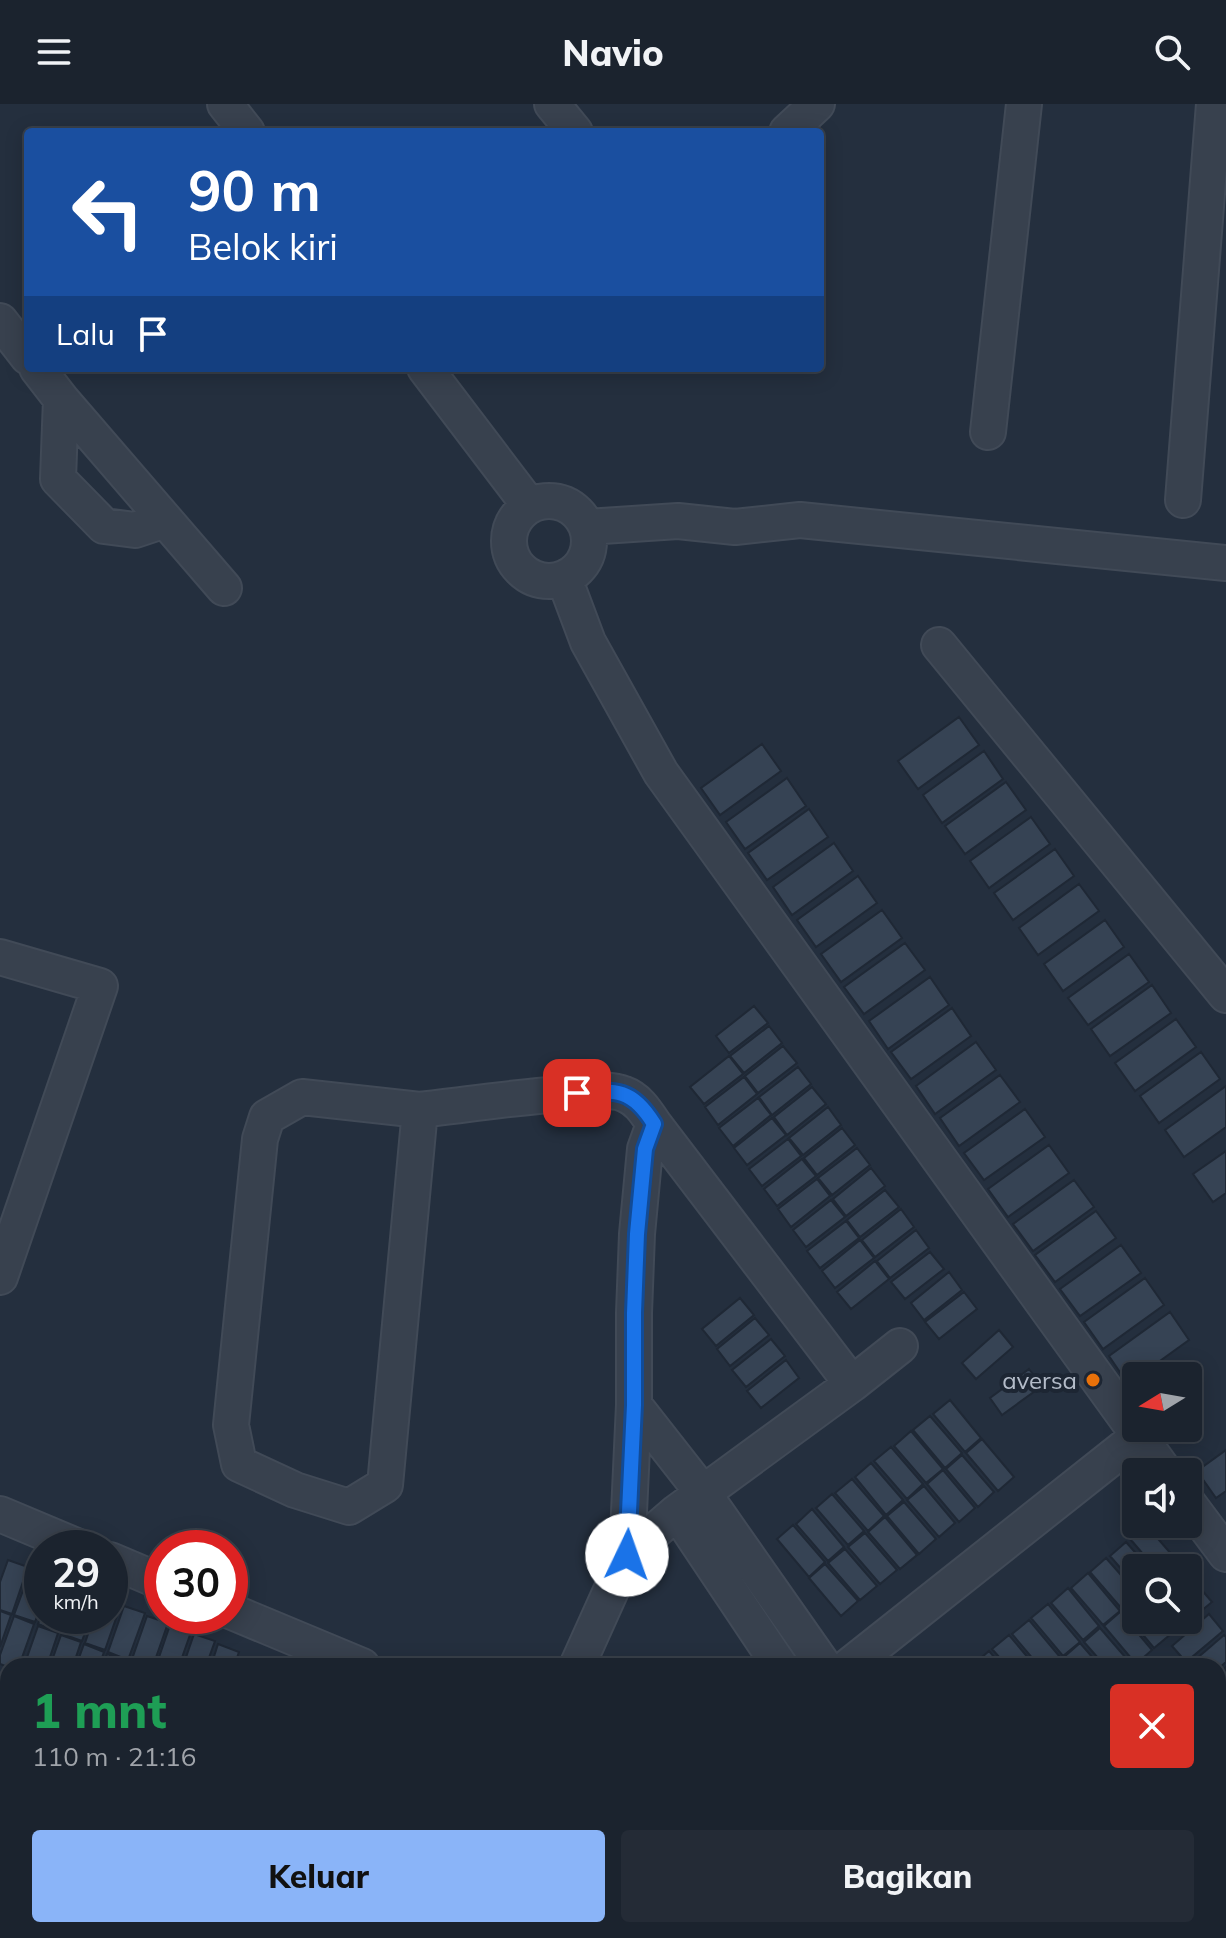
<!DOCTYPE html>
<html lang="id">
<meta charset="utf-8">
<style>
body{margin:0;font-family:Mulish,sans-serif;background:#242b36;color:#f1f3f6;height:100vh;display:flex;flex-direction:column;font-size:30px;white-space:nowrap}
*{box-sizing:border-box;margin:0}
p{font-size:26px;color:#a0a4aa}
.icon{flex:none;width:44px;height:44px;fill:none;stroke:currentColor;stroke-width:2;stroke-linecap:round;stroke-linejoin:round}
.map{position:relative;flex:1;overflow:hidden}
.panel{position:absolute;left:0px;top:1554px;width:1226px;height:280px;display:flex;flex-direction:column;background:#1b232e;border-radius:24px 24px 0 0;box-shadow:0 4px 20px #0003,0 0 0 2px #39404a}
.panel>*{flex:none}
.hud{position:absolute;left:24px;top:24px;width:800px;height:244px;border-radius:8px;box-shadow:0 4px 20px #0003,0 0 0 2px #39404a;background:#1a4fa0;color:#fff;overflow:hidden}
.needle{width:52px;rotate:259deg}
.fabs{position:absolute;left:1122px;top:1258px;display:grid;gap:16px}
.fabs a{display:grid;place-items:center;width:80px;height:80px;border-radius:8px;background:#1b232e;box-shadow:0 4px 20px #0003,0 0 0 2px #39404a;font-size:40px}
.speed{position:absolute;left:24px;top:1426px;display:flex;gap:16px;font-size:40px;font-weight:700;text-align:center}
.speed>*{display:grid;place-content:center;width:104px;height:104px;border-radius:50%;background:#1b232e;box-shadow:0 4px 20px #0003,0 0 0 2px #39404a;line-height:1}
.speed small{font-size:20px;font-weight:400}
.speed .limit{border:12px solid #d22;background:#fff;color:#111}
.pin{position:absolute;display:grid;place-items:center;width:68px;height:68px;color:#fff;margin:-34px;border-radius:16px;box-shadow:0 4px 12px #0006}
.me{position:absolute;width:88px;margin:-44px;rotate:3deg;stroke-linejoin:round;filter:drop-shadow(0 0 6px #0008)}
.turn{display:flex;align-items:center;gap:28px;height:168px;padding:0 32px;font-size:36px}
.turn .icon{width:104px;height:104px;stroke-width:2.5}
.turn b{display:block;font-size:56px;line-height:68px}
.then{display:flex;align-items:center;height:76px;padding:0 32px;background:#0003;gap:16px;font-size:30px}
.round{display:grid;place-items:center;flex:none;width:84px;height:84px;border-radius:8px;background:#242b36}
.summary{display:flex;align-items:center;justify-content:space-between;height:136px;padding:0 32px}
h1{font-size:48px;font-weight:800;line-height:60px;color:#1e9e55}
.primary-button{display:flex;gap:16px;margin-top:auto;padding:16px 32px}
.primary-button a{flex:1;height:92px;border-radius:8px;background:#8ab4f8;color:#111;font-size:32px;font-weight:800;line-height:92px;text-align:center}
.primary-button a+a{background:#242b36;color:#f1f3f6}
header{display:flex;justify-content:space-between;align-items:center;height:104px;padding:0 32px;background:#1b232e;font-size:36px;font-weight:800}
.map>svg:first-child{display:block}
.building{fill:#364354;stroke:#1f2835;stroke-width:2}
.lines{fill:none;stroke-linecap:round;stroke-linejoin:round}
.minor-casing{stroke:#414a57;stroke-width:38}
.minor{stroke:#38414e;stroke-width:34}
.route-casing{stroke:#114b97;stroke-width:20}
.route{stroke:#1a73e8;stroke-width:14}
.food-dot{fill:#e8710a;stroke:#1d2633;stroke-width:3}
.labels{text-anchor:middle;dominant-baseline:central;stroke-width:8;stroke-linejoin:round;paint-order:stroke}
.poi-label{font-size:24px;fill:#b4bcc9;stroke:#1d2633;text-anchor:end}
</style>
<header><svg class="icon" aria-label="menu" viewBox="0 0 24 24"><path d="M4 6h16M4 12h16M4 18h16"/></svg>Navio<svg class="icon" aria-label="search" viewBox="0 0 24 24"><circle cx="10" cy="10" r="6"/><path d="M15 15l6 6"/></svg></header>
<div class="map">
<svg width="1226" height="1834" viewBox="0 0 1226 1834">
<rect width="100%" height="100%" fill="#242f3e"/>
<path class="building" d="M 959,613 L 979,641 L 918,685 L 898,657 Z
M 762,640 L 781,667 L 720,711 L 701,684 Z
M 984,647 L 1003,675 L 942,719 L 923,691 Z
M 787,674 L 806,702 L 745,745 L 726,718 Z
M 1006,678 L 1026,706 L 965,750 L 945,722 Z
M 809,705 L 828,733 L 767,776 L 748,749 Z
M 1031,713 L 1050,740 L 989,784 L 970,757 Z
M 834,739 L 853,767 L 792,811 L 773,783 Z
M 1055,745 L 1074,772 L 1013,816 L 994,789 Z
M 858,772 L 877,799 L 816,843 L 797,816 Z
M 1079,780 L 1099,807 L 1038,851 L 1019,824 Z
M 882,806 L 902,834 L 841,878 L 821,850 Z
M 1105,816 L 1124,843 L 1063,887 L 1044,860 Z
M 905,839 L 925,866 L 864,910 L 844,883 Z
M 1129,850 L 1149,878 L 1088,921 L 1068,894 Z
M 930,873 L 949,901 L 888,945 L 869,917 Z
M 1152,881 L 1171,909 L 1110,952 L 1091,925 Z
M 754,902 L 768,919 L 729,949 L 716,932 Z
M 952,904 L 971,932 L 911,975 L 891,948 Z
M 1176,915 L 1196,943 L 1135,987 L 1115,959 Z
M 769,922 L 782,939 L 744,969 L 730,952 Z
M 976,938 L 996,966 L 935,1010 L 916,982 Z
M 783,942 L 797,959 L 758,989 L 745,972 Z
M 1201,948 L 1220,975 L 1159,1019 L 1140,992 Z
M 729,952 L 743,970 L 704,1000 L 690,983 Z
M 798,963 L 811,980 L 772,1011 L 759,993 Z
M 1000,971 L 1020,998 L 959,1042 L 940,1014 Z
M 744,973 L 757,990 L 718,1021 L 705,1003 Z
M 1226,982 L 1226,1023 L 1184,1053 L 1165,1026 Z
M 812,983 L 826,1000 L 787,1031 L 774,1013 Z
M 758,994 L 771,1011 L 733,1042 L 719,1024 Z
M 828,1003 L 841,1021 L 803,1051 L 789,1034 Z
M 1025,1005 L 1045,1033 L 984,1076 L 964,1049 Z
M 772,1014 L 786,1031 L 747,1061 L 734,1044 Z
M 842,1024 L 855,1041 L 817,1071 L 804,1054 Z
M 788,1035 L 801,1052 L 762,1082 L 749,1065 Z
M 1049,1041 L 1069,1069 L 1008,1113 L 988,1085 Z
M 857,1044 L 870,1061 L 832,1091 L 818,1074 Z
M 1226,1047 L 1226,1089 L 1213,1098 L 1193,1070 Z
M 802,1055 L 816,1072 L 777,1102 L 764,1085 Z
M 871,1064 L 885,1082 L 846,1112 L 833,1095 Z
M 817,1075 L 830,1092 L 791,1123 L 778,1105 Z
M 1074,1076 L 1094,1103 L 1033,1147 L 1013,1120 Z
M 885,1086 L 899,1103 L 860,1133 L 847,1116 Z
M 831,1096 L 845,1113 L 806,1143 L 793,1126 Z
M 901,1105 L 914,1123 L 875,1153 L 862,1136 Z
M 1096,1107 L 1116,1134 L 1055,1178 L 1035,1151 Z
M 846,1117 L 859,1134 L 820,1164 L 807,1147 Z
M 916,1126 L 929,1144 L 890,1174 L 877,1157 Z
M 860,1136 L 874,1154 L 835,1184 L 822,1167 Z
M 1121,1141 L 1141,1169 L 1080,1212 L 1060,1185 Z
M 930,1148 L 944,1165 L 905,1195 L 891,1178 Z
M 875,1157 L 889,1175 L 851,1205 L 837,1188 Z
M 949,1168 L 962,1186 L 924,1216 L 911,1199 Z
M 1145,1174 L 1164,1201 L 1103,1245 L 1084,1218 Z
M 964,1188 L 977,1205 L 939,1235 L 925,1218 Z
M 740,1194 L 754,1211 L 716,1242 L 702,1225 Z
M 1170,1208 L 1189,1236 L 1139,1272 L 1136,1272 L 1136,1274 L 1128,1280 L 1109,1252 Z
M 755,1214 L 769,1231 L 730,1262 L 717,1245 Z
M 999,1226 L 1013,1243 L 976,1275 L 962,1259 Z
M 771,1235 L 785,1252 L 746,1283 L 732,1266 Z
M 786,1256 L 799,1274 L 761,1304 L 747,1287 Z
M 1029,1265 L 1042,1282 L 1002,1311 L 990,1294 Z
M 950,1296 L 981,1334 L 965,1348 L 933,1310 Z
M 930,1312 L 962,1349 L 945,1364 L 913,1326 Z
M 911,1327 L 943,1365 L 926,1379 L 894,1342 Z
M 982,1335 L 1014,1373 L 998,1387 L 966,1349 Z
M 891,1343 L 923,1380 L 907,1395 L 874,1357 Z
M 1226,1346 L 1226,1387 L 1216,1394 L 1197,1367 Z
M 962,1351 L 994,1388 L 978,1403 L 946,1365 Z
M 871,1359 L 903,1396 L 886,1411 L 855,1373 Z
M 943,1366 L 975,1404 L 959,1418 L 927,1380 Z
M 852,1375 L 884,1412 L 868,1427 L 835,1389 Z
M 924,1382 L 955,1419 L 939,1433 L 907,1396 Z
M 832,1390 L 864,1427 L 848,1441 L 816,1404 Z
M 904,1398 L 936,1435 L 919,1450 L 887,1412 Z
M 812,1405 L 844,1443 L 828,1457 L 796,1420 Z
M 885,1413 L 917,1451 L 900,1465 L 868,1428 Z
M 793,1421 L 825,1458 L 809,1473 L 777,1435 Z
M 1147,1422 L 1179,1459 L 1174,1464 L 1155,1464 L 1131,1436 Z
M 865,1429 L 897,1466 L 880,1480 L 848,1443 Z
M 1126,1438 L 1149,1464 L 1136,1464 L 1136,1482 L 1110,1452 Z
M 845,1445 L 877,1482 L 860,1496 L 828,1459 Z
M 1106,1454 L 1136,1488 L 1136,1493 L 1122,1505 L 1090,1468 Z
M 8,1456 L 28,1463 L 12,1510 L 0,1506 L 0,1478 Z
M 825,1460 L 858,1497 L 841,1512 L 809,1474 Z
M 31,1465 L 42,1469 L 42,1499 L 35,1518 L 14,1511 Z
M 1088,1469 L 1120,1507 L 1103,1521 L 1071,1484 Z
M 1188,1470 L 1212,1498 L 1195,1512 L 1188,1504 Z
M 1068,1484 L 1099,1522 L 1083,1536 L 1051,1499 Z
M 1136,1495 L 1136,1516 L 1159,1516 L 1171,1530 L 1154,1544 L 1123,1507 Z
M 110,1496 L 121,1500 L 105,1546 L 85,1539 L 94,1512 L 110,1512 Z
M 1048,1500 L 1080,1538 L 1063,1552 L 1031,1514 Z
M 124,1502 L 145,1509 L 128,1556 L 108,1548 Z
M 0,1507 L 11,1511 L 0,1543 Z
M 1120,1508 L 1152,1546 L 1136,1560 L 1104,1522 Z
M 42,1510 L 42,1512 L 65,1512 L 59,1528 L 38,1520 Z
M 1209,1510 L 1223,1527 L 1186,1558 L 1172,1542 Z
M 14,1512 L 34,1520 L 19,1562 L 8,1563 L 0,1560 L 0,1551 Z
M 68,1512 L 91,1512 L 82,1537 L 62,1530 Z
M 147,1512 L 168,1519 L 153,1562 L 141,1562 L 131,1558 Z
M 1029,1516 L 1060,1553 L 1050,1562 L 1039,1562 L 1012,1530 Z
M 170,1521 L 191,1528 L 179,1562 L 156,1562 Z
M 38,1522 L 58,1529 L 47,1562 L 24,1562 Z
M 1100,1524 L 1132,1561 L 1131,1562 L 1105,1562 L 1084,1538 Z
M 194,1530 L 215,1537 L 206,1562 L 183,1562 Z
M 61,1531 L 81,1538 L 73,1562 L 50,1562 Z
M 1009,1531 L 1035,1562 L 1007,1562 L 992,1545 Z
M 1224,1531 L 1226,1533 L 1226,1558 L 1218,1565 L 1218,1562 L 1188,1562 Z
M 1080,1539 L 1100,1562 L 1071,1562 L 1064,1553 Z
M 84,1540 L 104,1548 L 99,1562 L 76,1562 Z
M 218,1540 L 239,1548 L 234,1562 L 211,1562 Z
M 989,1547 L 1002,1562 L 973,1562 L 973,1561 Z
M 107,1550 L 127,1557 L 126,1562 L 103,1562 Z
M 1226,1563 L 1226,1592 L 1218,1599 L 1218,1570 Z
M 1226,1661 L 1226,1690 L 1223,1692 L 1218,1686 L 1218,1668 Z
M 0,1673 L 8,1676 L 8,1692 L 0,1715 Z
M 0,1728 L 8,1731 L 8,1766 L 3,1781 L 0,1780 Z
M 124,1826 L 147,1826 L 144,1834 L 131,1834 L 122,1831 Z
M 150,1826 L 173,1826 L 170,1834 L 148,1834 Z
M 178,1826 L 201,1826 L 198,1834 L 175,1834 Z
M 204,1826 L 227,1826 L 224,1834 L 201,1834 Z
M 230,1826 L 246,1826 L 252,1828 L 250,1834 L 227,1834 Z
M 284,1826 L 307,1826 L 304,1834 L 281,1834 Z
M 310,1826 L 333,1826 L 330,1834 L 307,1834 Z
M 337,1826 L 360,1826 L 357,1834 L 334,1834 Z
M 365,1826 L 381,1826 L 387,1828 L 385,1834 L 362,1834 Z
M 544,1826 L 579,1826 L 575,1834 L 562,1834 Z
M 598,1826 L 622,1826 L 640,1834 L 594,1834 Z
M 783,1826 L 832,1826 L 835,1831 L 830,1834 L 771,1834 Z
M 851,1826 L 896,1826 L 884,1834 L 856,1834 Z
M 1127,1826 L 1158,1826 L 1160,1829 L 1153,1834 L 1117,1834 Z
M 1168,1826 L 1204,1826 L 1194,1834 L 1164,1834 L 1162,1831 Z"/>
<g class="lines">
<g class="minor-casing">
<path id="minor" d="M 225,0 L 247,28
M 552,0 L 575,28
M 787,28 L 817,0
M 0,217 L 28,253
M 37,264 L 61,295 L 224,484
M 425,264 L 529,401
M 61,295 L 58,375 L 104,422 L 135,426 L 165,416
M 988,328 L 1024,0
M 1183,396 L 1214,0
M509 437a40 40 0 1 1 80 0a40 40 0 1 1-80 0Z
M 587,423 L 678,417 L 735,423 L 800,416 L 1226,459
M 564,474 L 588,538 L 661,669 L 1165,1368
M 939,541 L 1226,891
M 0,853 L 100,882 L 0,1173
M 302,993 L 420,1006 L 385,1381 L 349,1403 L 295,1386 L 239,1360 L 231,1321 L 260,1035 L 267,1013 Z
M 420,1006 C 472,1000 523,992 575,989 C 590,988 610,984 624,990 C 638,995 646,1008 654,1020 L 852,1280
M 634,1301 L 703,1389 L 824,1562
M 1188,1399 L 1226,1450
M 677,1408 L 780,1562
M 0,1410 L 81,1444
M 627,1451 L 634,1301 L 634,1209 L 637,1130 L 645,1045 L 654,1020
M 110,1456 L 162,1478
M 230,1507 L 362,1562
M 577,1562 L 627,1451 L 677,1408 L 852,1280 L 900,1242
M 849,1562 L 1139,1332
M 0,1611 L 8,1615
M 1218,1763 L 1226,1773
M 11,1826 L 29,1834
M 969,1826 L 976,1834
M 1029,1826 L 1035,1834
M 455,1834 L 458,1826
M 702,1834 L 705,1826"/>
</g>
<use href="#minor" class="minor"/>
</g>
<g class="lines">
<g class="route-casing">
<path id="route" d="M 577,989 C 616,986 632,984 654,1020 L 645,1045 L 637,1130 L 634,1209 L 634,1301 L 627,1451"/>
</g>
<use href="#route" class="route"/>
</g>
<circle class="food-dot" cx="1093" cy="1276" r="8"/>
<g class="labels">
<g class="poi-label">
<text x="1077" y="1276">aversa</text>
</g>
</g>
</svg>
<div class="fabs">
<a><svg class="needle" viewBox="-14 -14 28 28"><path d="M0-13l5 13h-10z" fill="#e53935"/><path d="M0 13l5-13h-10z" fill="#a0a4aa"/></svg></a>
<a><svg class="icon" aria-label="sound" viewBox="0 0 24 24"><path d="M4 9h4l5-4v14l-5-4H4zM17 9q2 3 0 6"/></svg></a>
<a><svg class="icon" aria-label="search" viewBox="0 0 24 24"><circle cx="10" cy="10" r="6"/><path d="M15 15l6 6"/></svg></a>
</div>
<div class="speed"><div>29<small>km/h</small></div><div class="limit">30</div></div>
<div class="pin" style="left:577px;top:989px;background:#d93025"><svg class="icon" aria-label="arrive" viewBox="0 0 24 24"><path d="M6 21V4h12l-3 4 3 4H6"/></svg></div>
<svg class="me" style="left:627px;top:1451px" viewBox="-20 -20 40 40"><circle r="19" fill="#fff"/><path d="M0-13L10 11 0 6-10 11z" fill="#1a73e8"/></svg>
<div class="hud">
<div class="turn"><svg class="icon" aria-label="left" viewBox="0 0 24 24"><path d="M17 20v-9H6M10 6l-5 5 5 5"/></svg><div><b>90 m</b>Belok kiri</div></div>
<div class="then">Lalu<svg class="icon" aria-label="arrive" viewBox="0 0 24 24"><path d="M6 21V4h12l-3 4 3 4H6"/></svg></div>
</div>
<section class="panel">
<div class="summary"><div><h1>1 mnt</h1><p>110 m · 21:16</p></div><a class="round" style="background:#d93025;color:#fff"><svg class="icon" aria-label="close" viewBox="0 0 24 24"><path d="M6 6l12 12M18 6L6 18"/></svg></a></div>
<div class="primary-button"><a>Keluar</a><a>Bagikan</a></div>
</section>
</div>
